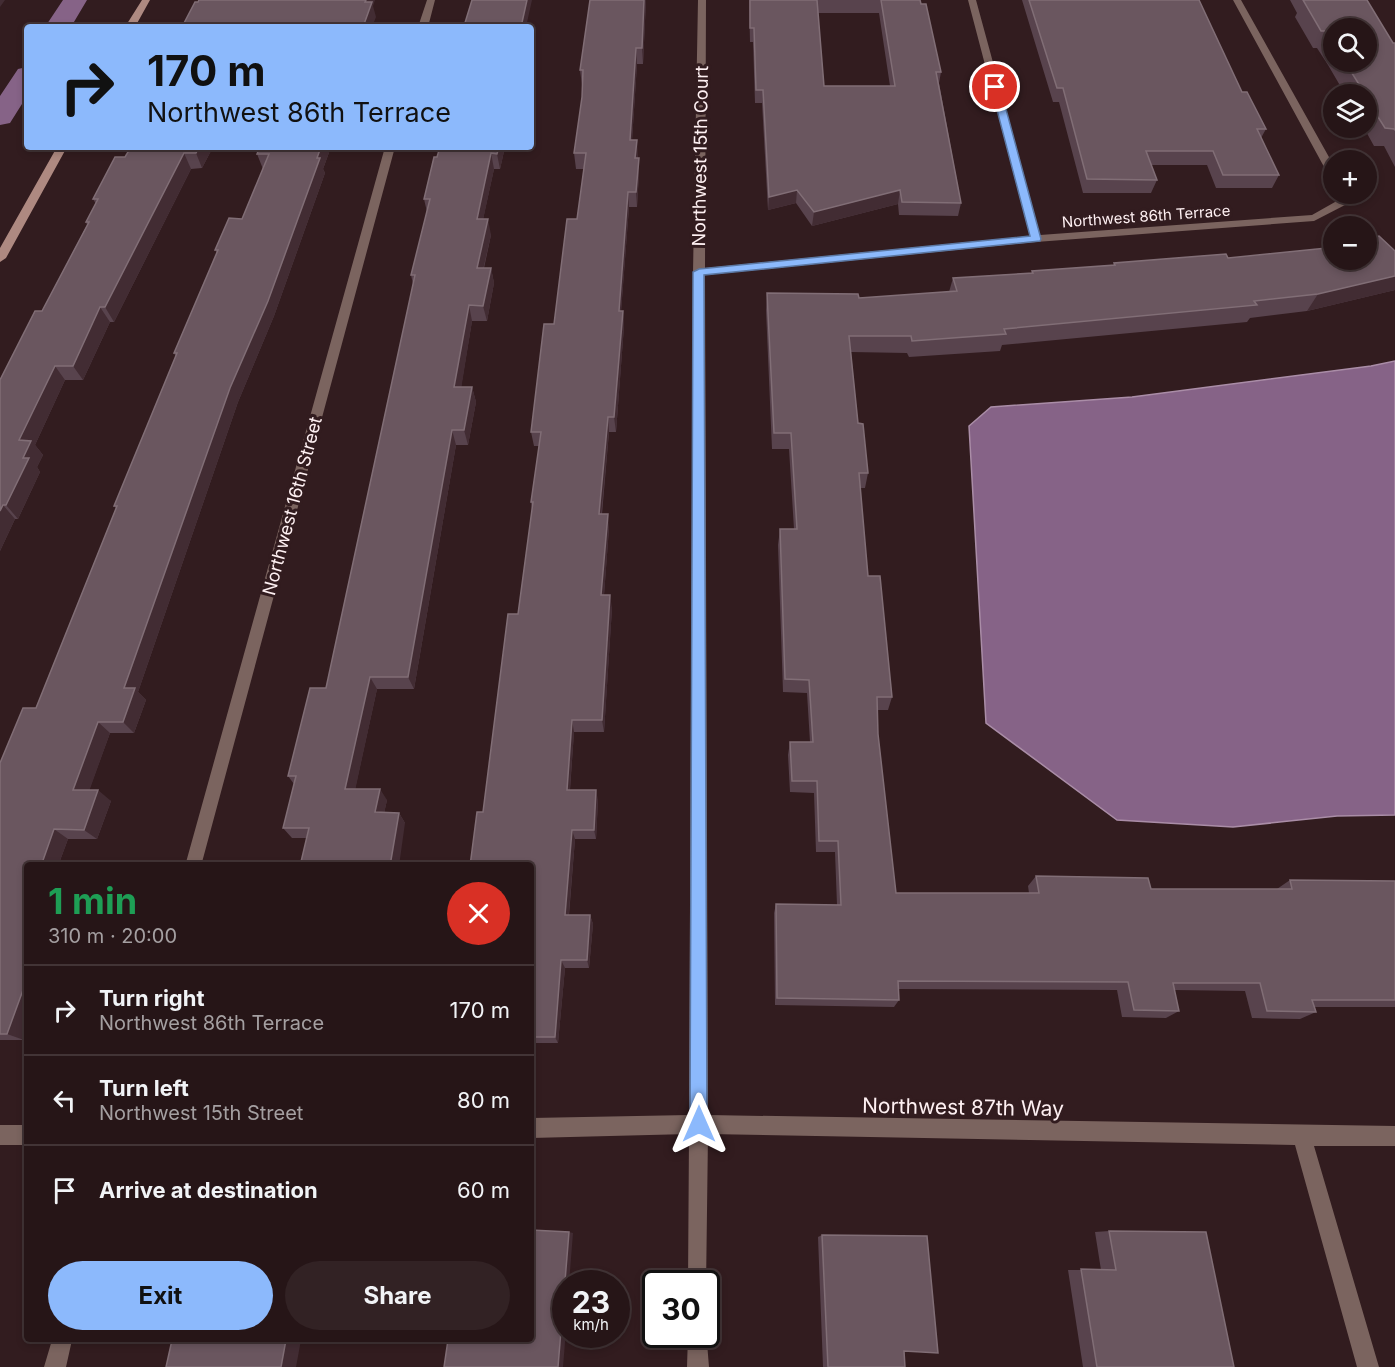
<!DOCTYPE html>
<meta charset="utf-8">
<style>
body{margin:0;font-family:Inter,sans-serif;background:#322224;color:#f1f3f6;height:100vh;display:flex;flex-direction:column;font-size:22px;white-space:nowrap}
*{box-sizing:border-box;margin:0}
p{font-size:20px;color:#a49fa1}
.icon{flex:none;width:33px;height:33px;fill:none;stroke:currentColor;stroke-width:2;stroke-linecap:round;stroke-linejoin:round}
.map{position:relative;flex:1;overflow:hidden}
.drawer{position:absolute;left:24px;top:862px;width:510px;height:480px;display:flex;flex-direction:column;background:#261517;border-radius:6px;box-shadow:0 3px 9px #0003,0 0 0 2px #423436}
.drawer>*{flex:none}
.hud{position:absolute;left:24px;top:24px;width:510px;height:126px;border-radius:6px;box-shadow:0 3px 9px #0003,0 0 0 2px #423436;background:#8cb9fc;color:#111;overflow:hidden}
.tools{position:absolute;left:1323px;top:18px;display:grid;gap:12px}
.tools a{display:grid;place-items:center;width:54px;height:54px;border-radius:50%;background:#261517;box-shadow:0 3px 9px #0003,0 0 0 2px #423436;font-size:30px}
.speed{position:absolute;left:552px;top:1270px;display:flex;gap:12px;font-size:30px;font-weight:700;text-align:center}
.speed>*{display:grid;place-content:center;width:78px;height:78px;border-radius:50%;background:#261517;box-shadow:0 3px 9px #0003,0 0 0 2px #423436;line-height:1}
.speed small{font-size:15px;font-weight:400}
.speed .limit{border:3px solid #111;border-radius:9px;background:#fff;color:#111}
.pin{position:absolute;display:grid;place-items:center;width:51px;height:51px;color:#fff;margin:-26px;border:3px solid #fff;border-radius:50%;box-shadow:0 2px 6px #0007}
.me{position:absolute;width:66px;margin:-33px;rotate:0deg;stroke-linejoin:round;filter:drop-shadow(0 0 4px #0008)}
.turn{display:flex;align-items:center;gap:21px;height:126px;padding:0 24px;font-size:27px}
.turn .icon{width:78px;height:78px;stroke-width:2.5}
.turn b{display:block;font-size:42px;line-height:51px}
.round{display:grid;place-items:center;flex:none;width:63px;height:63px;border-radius:32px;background:#322224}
.head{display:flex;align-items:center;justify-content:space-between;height:102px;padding:0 24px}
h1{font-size:36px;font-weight:700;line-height:45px;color:#1e9e55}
.button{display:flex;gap:12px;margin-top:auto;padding:12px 24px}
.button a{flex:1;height:69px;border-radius:36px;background:#8cb9fc;color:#111;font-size:24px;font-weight:700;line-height:69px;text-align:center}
.button a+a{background:#322224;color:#f1f3f6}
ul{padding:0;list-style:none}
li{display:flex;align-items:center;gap:18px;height:90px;padding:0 24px;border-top:2px solid #423436}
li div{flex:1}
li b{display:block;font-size:22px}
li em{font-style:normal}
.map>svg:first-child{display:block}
.water{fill:#866387;stroke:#aa8da7;stroke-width:1.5}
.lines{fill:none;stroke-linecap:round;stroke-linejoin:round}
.canal{fill:#866387;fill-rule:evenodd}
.street{fill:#7b645f;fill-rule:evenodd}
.secondary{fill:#ae8981;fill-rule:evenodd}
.wall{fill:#58434d;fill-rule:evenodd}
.shaded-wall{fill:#422c33}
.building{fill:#6a565f;stroke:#816e76;stroke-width:1.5}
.route{fill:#8cb9fc;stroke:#5b78a4;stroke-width:1.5}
.labels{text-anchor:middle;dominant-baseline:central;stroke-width:6;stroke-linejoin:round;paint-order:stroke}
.far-street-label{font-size:15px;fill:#fef0f2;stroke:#321c1f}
.street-label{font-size:18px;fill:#fef0f2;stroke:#321c1f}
.near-street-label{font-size:21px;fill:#fef0f2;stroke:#321c1f}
</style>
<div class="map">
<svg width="1395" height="1367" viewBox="0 0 1395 1367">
<rect width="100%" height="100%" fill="#321c1f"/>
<path class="water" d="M 1395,361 L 1395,815 L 1337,816 L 1233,827 L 1117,820 L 986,723 L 969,426 L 991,407 L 1132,397 L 1371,366 Z"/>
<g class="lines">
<path class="canal" d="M 63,0 L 87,0 L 71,27 L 45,27 Z
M 27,67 L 27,96 L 10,123 L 0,125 L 0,96 L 18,69 Z"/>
<path class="street" d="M 427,0 L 435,0 L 428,27 L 418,27 Z
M 698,0 L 706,0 L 705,268 L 1030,236 L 968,0 L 976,0 L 1040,235 L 1312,215 L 1335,202 L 1334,194 L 1344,194 L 1345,205 L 1314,221 L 1036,242 L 705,275 L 708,1115 L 1395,1126 L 1395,1146 L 1314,1146 L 1379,1367 L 1357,1367 L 1295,1145 L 708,1134 L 706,1288 L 706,1284 L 688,1284 L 689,1134 L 531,1138 L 531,1118 L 689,1115 L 693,272 Z
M 1233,0 L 1241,0 L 1334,166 L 1334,179 L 1329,176 Z
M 385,147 L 395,147 L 201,866 L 185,866 Z
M 0,1125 L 27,1125 L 27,1145 L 0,1145 Z
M 706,1330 L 709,1367 L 687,1367 L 688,1335 L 706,1335 Z
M 52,1340 L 72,1340 L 66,1367 L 44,1367 Z"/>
<path class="secondary" d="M 142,0 L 150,0 L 135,27 L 125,27 Z
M 57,147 L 67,147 L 6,258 L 0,262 L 0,248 Z"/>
</g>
<path class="wall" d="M 590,0 L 646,0 L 643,64 L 637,64 L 632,140 L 638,158 L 639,158 L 639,173 L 637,207 L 629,207 L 621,311 L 623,311 L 624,326 L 616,432 L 609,432 L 602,514 L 609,528 L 604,595 L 612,608 L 604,732 L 574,732 L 570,790 L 598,800 L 596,839 L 575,839 L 569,915 L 590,915 L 593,924 L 589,968 L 565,968 L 558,1043 L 531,1043 L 531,866 L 483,812 L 518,614 L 532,509 L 531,502 L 539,446 L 534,446 L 531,432 L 577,219 L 584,169 L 576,169 L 574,153 L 582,97 L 582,85 L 580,70 Z
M 749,0 L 920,0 L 941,72 L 939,83 L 961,203 L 958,216 L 899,215 L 898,204 L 812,226 L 796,203 L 768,210 L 762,103 L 755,103 L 753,42 L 750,42 ZM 818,13 L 879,13 L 890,86 L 824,86 Z
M 1022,0 L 1199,0 L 1242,92 L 1266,129 L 1261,138 L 1279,175 L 1272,188 L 1216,188 L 1207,165 L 1151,165 L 1157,180 L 1151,193 L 1083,193 L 1059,102 L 1053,102 Z
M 1290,0 L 1367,0 L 1393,43 L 1395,43 L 1395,167 L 1384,146 L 1374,146 L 1364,128 L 1366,128 L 1366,94 L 1345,94 L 1328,65 L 1317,48 L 1313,48 L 1295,17 L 1297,13 ZM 1334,28 L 1366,62 L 1334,62 Z
M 131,147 L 213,147 L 202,168 L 191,169 L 114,322 L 110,322 L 83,380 L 65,380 L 35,445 L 43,455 L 37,467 L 40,472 L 18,519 L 15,519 L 0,551 L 0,380 L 42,311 L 87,225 L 86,222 L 96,204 L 93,199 L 125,157 Z
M 260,147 L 331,147 L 323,169 L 325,173 L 274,316 L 238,402 L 138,692 L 146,700 L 134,733 L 110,733 L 89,790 L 111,801 L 97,839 L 68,839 L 58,866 L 27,866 L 24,1040 L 0,1040 L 0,763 L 36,708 L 116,508 L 114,506 L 176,357 L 174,353 L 217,253 L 215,250 L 242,219 L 263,169 L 257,154 Z
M 505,147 L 500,169 L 494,169 L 483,219 L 491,235 L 484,268 L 491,268 L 494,283 L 487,321 L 472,321 L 461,387 L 472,387 L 476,402 L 468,445 L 456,445 L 414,689 L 377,689 L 355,789 L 387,800 L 384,813 L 399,813 L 405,823 L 307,838 L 292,838 L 283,828 L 294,784 L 288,776 L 326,688 L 413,284 L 411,275 L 427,212 L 424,199 L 437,157 Z
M 1395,251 L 1395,290 L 1307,311 L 1250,318 L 1247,322 L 1002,345 L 1000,351 L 909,357 L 907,353 L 851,352 L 858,423 L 868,473 L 865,488 L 860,488 L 868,576 L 892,697 L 888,710 L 877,710 L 878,734 L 896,893 L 1029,893 L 1028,886 L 1036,876 L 1151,889 L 1277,889 L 1290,880 L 1395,881 L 1395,1007 L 1315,1007 L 1316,1012 L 1300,1019 L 1252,1018 L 1245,991 L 1174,990 L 1179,1011 L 1166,1018 L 1122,1017 L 1117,990 L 898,989 L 899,1000 L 894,1007 L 775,1005 L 774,913 L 776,904 L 837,905 L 835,852 L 816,852 L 814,793 L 790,792 L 788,755 L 790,742 L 810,742 L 807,693 L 783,692 L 778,545 L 780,529 L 794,529 L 789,449 L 772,449 L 766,310 L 767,293 L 859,298 L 949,292 L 953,278 L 1031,273 L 1032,271 L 1113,265 L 1114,263 Z
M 1109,1231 L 1234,1367 L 1083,1367 L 1068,1270 L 1101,1270 L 1095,1232 Z
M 822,1235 L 904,1351 L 905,1367 L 823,1367 L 818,1237 Z"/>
<path class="shaded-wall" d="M 0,0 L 5,0 L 0,7 Z
M 366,0 L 375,0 L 373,6 L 376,17 L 372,27 L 363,27 Z
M 527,0 L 532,0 L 526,27 L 521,27 Z
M 644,0 L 646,0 L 643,64 L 642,48 Z
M 636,48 L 637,64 L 631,156 L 630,140 Z
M 637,140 L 638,156 L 636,173 L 635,158 Z
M 199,147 L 213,147 L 202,168 L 196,153 Z
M 321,147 L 331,147 L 323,169 L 325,173 L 274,316 L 238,402 L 138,692 L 146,700 L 134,733 L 123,722 L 124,688 L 230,388 Z
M 499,147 L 505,147 L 500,169 L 497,154 Z
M 184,153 L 191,169 L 114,322 L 105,307 Z
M 491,153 L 494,169 L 480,234 L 477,219 Z
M 639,158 L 639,173 L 637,207 L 636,192 Z
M 797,190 L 796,203 L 768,210 L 769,197 Z
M 900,190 L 898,204 L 812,226 L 814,212 Z
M 628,192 L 629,207 L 620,326 L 619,311 Z
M 488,219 L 491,235 L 480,283 L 477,268 Z
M 491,268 L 494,283 L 487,321 L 483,306 Z
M 1395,276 L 1395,290 L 1307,311 L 1318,294 Z
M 469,305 L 472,321 L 459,402 L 454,387 Z
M 100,307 L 110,322 L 83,380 L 73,366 Z
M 623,311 L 624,326 L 616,432 L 614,417 Z
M 55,366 L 65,380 L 35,445 L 43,455 L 37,467 L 40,472 L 18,519 L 6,505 L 23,458 L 19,440 Z
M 472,387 L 476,402 L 468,445 L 464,430 Z
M 608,417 L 609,432 L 600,527 L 599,514 Z
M 452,430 L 456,445 L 414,689 L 408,677 Z
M 3,505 L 15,519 L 0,551 L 0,511 Z
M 608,514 L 609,528 L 603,608 L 601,595 Z
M 610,595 L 612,608 L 604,732 L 602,720 Z
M 370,677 L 377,689 L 353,800 L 345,789 Z
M 572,720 L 574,732 L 569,800 L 567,790 Z
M 98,722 L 110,733 L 86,800 L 73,790 Z
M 380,789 L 387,800 L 382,823 L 375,812 Z
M 98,790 L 111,801 L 97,839 L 84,830 Z
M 596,790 L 598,800 L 596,839 L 594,830 Z
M 399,813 L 405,823 L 399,866 L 390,866 Z
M 54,829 L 68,839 L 58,866 L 41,866 Z
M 572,830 L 575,839 L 568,923 L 565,915 Z
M 27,903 L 27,916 L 23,914 Z
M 590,915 L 593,924 L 589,968 L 587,960 Z
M 561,960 L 565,968 L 558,1043 L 555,1037 Z
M 27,979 L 27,1031 L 24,1040 L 7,1034 Z
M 569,1232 L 573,1233 L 569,1284 L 566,1284 L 566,1330 L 563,1367 L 558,1367 Z
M 286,1340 L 301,1340 L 296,1367 L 281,1367 Z"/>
<path class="building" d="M 199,0 L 366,0 L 365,2 L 372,2 L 363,27 L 268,27 L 261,23 L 259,27 L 182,27 L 195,2 L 198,2 Z
M 472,0 L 527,0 L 521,27 L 469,27 L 469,26 L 464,26 Z
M 590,0 L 644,0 L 642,48 L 636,48 L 630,140 L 637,140 L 635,158 L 639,158 L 636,192 L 628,192 L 619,311 L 623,311 L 614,417 L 608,417 L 599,514 L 608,514 L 601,595 L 610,595 L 602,720 L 572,720 L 567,790 L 596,790 L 594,830 L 572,830 L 565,915 L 590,915 L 587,960 L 561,960 L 555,1037 L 531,1037 L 531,866 L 470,866 L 477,812 L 483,812 L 508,614 L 518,614 L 533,502 L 531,502 L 541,432 L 531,432 L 544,324 L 554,324 L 567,219 L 577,219 L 586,153 L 574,153 L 582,97 L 583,70 L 580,70 Z
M 750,0 L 817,0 L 824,86 L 895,86 L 881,0 L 920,0 L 921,4 L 926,4 L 941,72 L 936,72 L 961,203 L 902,202 L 900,190 L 814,212 L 797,190 L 769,197 L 763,90 L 756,90 L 754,28 L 750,28 Z
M 1029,0 L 1199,0 L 1242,92 L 1247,92 L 1266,129 L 1257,129 L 1279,175 L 1223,175 L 1213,151 L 1146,151 L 1157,180 L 1087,179 L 1063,88 L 1057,88 Z
M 1303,0 L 1367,0 L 1393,43 L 1395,43 L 1395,130 L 1394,129 L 1385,128 L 1366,98 L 1366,94 L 1365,94 L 1345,62 L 1366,62 L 1366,28 L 1334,28 L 1334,42 L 1326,31 L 1321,31 Z
M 131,147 L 199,147 L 196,153 L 184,153 L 105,307 L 100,307 L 73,366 L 55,366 L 19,440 L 31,441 L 23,458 L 29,458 L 6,505 L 3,505 L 0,511 L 0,380 L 35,311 L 42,311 L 89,222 L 86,222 L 98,199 L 93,199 L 115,157 L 125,157 Z
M 260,147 L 321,147 L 317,158 L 320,158 L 268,301 L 230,388 L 124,688 L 135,688 L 123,722 L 98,722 L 73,790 L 98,790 L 84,830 L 54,829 L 41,866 L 27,866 L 27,903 L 23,914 L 27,914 L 27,979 L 7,1034 L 0,1034 L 0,763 L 23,708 L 36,708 L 117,506 L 114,506 L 177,353 L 174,353 L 218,250 L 215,250 L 229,218 L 242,219 L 269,154 L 257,154 Z
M 440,147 L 499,147 L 497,154 L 491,153 L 477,219 L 488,219 L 477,268 L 491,268 L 483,306 L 469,305 L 454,387 L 472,387 L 464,430 L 452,430 L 408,677 L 370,677 L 345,789 L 380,789 L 375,812 L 399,813 L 390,866 L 300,866 L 309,828 L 283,828 L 296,776 L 288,776 L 310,688 L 326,688 L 415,275 L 411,275 L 430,199 L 424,199 L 434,157 L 437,157 Z
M 1379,236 L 1395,251 L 1395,276 L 1318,294 L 1254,301 L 1257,305 L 1004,329 L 1006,334 L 912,341 L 911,336 L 849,336 L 858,423 L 863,424 L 868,473 L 859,473 L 868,576 L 880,576 L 892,697 L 877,697 L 878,734 L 896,893 L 1039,893 L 1036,876 L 1148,878 L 1151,889 L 1292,889 L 1290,880 L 1395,881 L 1395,1000 L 1312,1000 L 1316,1012 L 1267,1011 L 1260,983 L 1173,983 L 1179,1011 L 1134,1010 L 1128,982 L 898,981 L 899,1000 L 777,998 L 776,904 L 841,905 L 838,841 L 819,841 L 817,781 L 792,781 L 790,742 L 813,742 L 809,680 L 785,679 L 780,529 L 797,529 L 791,433 L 774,433 L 767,293 L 858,294 L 859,298 L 957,291 L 953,278 L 1033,273 L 1032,271 L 1115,265 L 1114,263 L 1226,254 L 1228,258 L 1327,248 L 1334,246 L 1334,260 L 1366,260 L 1366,239 Z
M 531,1230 L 569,1232 L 558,1367 L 444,1367 L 448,1340 L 531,1340 Z
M 1109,1231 L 1206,1232 L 1234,1367 L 1097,1367 L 1081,1269 L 1116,1270 Z
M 822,1235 L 927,1236 L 938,1353 L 904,1351 L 905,1367 L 828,1367 Z
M 172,1340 L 286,1340 L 281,1367 L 166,1367 Z"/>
<path class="route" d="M 995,84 L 1000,87 L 1041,239 L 1040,241 L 704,275 L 707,1124 L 705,1130 L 699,1133 L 692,1130 L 690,1124 L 693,272 L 699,269 L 1030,236 L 991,87 Z"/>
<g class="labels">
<g class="far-street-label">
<text transform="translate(1146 216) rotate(-4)">Northwest 86th Terrace</text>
</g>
<g class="street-label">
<text transform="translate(700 156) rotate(-89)">Northwest 15th Court</text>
<text transform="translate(292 506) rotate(-75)">Northwest 16th Street</text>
</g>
<g class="near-street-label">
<text transform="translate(963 1107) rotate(1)">Northwest 87th Way</text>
</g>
</g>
</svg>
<div class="tools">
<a><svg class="icon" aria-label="search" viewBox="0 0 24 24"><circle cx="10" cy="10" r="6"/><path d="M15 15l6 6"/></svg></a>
<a><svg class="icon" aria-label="layers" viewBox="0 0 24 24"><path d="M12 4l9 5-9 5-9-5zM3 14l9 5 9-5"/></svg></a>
<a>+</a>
<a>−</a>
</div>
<div class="speed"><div>23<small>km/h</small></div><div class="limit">30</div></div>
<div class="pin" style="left:995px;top:87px;background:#d93025"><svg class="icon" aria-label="arrive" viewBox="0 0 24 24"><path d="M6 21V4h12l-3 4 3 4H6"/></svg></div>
<svg class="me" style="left:699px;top:1124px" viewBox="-20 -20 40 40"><path d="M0-17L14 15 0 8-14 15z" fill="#8cb9fc" stroke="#fff" stroke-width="4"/></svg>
<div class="hud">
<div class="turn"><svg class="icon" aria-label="right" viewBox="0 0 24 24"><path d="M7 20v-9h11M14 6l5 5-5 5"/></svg><div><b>170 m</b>Northwest 86th Terrace</div></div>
</div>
<section class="drawer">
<div class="head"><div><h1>1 min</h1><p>310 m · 20:00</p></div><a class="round" style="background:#d93025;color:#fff"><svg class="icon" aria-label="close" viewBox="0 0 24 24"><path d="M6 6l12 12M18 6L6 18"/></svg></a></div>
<ul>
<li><svg class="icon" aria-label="right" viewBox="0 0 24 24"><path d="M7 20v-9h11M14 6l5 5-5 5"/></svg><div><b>Turn right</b><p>Northwest 86th Terrace</p></div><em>170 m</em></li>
<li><svg class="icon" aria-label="left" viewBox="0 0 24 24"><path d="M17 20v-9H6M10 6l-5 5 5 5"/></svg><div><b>Turn left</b><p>Northwest 15th Street</p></div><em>80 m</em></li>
<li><svg class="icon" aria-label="arrive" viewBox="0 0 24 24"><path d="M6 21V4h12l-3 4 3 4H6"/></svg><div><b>Arrive at destination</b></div><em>60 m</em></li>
</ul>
<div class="button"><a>Exit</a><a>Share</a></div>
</section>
</div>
